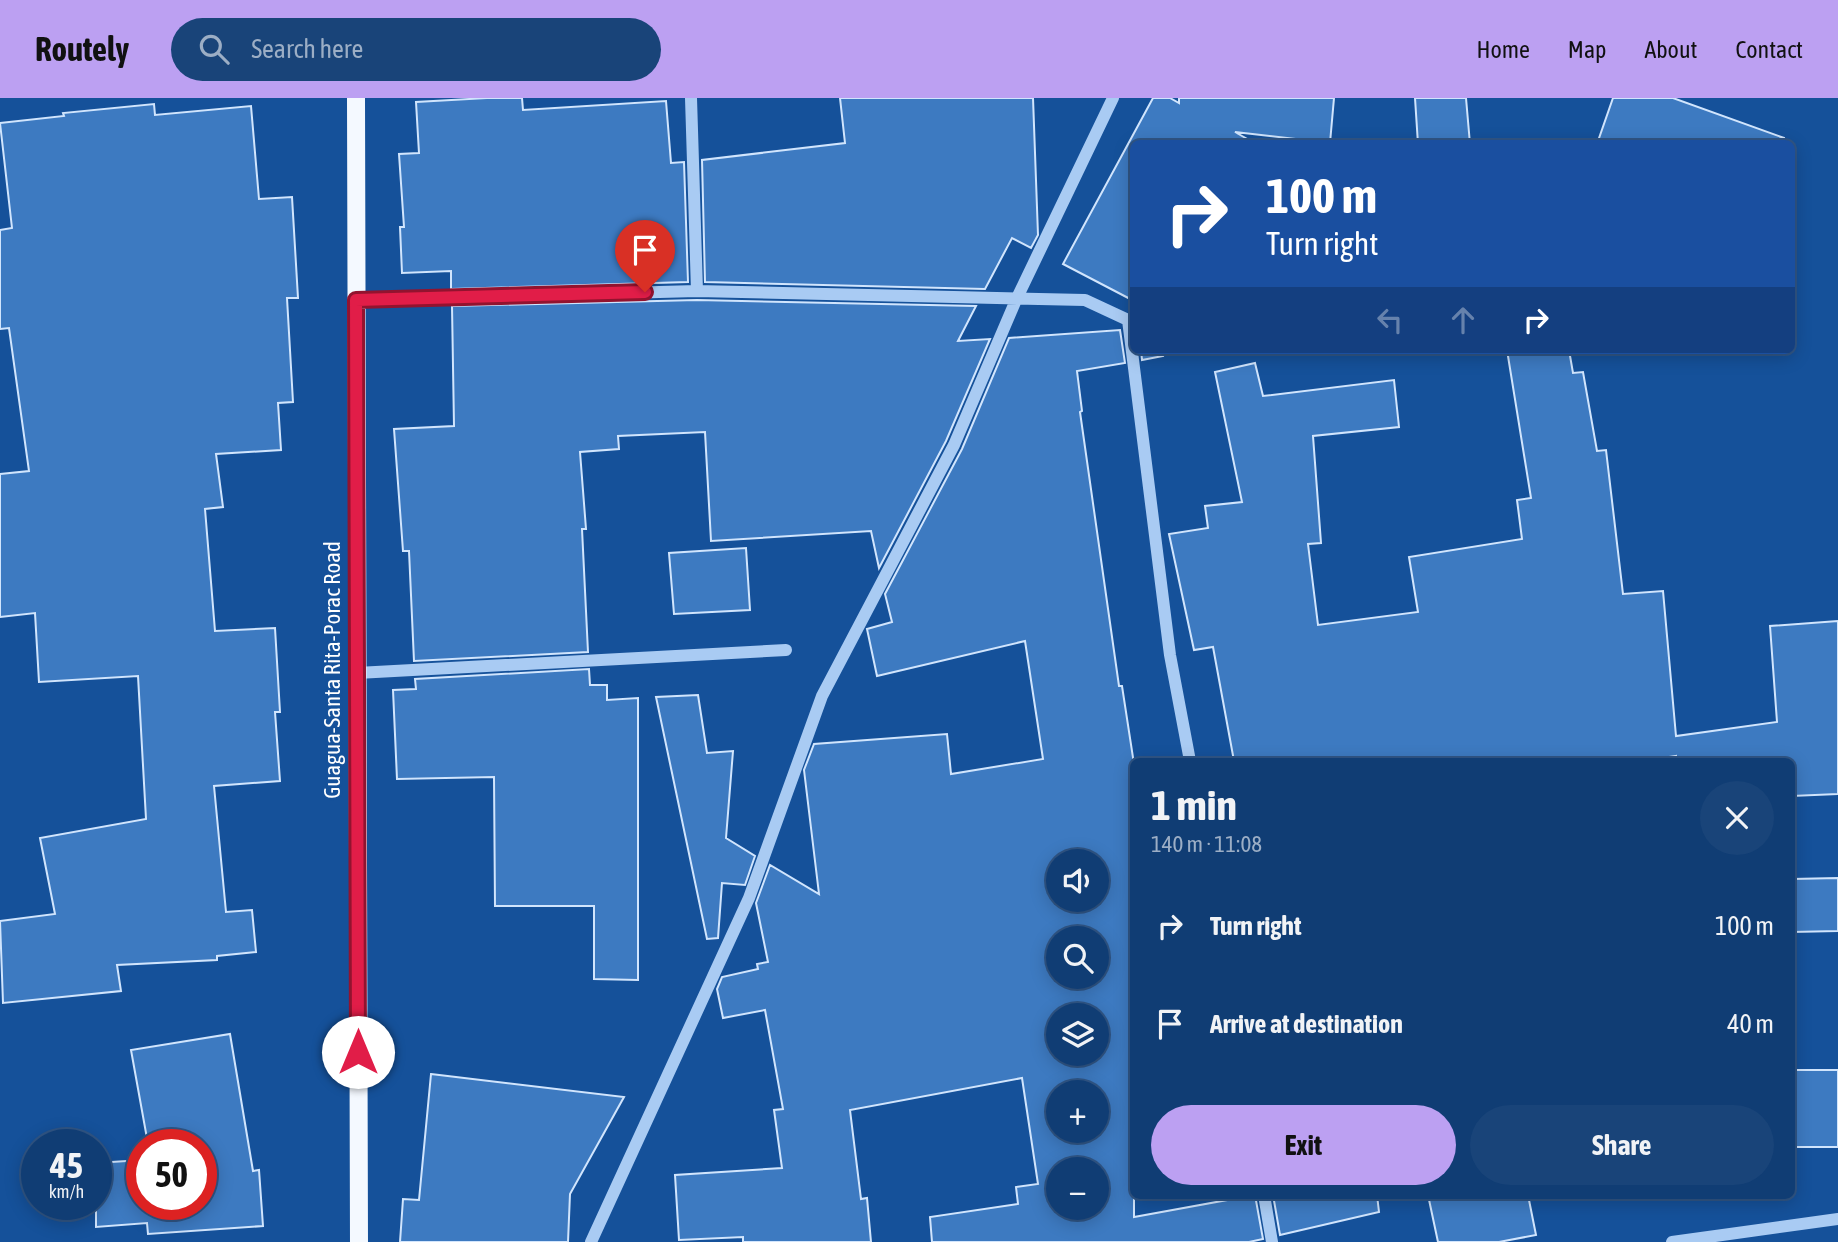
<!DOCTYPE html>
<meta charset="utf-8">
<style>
body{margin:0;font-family:"Asap Condensed",sans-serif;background:#194479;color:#f1f3f6;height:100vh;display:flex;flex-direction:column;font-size:26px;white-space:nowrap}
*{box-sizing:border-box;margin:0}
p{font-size:23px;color:#9caec5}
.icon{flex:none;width:38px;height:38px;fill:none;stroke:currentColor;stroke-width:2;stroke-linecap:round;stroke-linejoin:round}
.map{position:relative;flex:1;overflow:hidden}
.details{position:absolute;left:1130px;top:660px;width:665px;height:441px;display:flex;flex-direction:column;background:#103d74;border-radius:10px;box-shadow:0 4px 18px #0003,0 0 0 2px #305686}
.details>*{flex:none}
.top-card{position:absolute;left:1130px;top:42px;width:665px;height:214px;border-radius:10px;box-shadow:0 4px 18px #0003,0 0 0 2px #305686;background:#1a4fa0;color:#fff;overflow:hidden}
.fabs{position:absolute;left:1046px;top:751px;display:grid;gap:14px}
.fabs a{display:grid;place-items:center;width:63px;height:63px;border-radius:50%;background:#103d74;box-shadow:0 4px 18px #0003,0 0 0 2px #305686;font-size:35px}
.speed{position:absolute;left:21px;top:1031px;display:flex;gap:14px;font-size:35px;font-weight:700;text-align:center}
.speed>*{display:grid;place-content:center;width:91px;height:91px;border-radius:50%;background:#103d74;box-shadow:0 4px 18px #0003,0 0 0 2px #305686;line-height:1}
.speed small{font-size:18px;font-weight:400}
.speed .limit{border:10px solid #d22;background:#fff;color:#111}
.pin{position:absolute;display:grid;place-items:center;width:60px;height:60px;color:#fff;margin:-72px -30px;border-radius:50% 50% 50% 0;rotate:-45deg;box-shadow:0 0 7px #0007}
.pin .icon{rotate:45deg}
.me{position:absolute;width:77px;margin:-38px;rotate:0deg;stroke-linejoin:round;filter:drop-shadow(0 0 5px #0008)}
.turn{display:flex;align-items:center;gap:24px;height:147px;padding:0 21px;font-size:32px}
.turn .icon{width:91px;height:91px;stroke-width:2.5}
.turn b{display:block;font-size:49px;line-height:60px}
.lanes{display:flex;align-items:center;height:66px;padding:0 21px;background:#0003;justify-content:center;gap:35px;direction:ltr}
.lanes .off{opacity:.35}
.round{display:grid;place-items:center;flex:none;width:74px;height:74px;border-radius:37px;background:#194479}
.overview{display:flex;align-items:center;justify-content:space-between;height:119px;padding:0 21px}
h1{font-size:42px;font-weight:700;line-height:52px}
.cta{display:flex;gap:14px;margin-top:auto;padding:14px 21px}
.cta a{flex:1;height:80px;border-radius:42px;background:#bca0f2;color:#111;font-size:28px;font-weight:700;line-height:80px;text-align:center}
.cta a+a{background:#194479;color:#f1f3f6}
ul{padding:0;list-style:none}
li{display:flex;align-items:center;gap:21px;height:98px;padding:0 21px}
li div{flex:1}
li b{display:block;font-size:26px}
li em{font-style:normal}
header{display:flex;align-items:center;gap:42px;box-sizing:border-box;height:98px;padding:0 35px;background:#bca0f2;color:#111}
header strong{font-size:33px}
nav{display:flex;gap:38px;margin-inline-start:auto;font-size:24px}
.search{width:490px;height:63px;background:#194479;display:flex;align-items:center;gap:18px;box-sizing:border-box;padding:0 24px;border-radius:38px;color:#9caec5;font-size:26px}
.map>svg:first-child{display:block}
.building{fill:#3d7ac1;stroke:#d1e5fd;stroke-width:2;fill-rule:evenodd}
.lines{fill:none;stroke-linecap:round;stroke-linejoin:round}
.minor{stroke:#a9cbf3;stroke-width:12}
.major{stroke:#f4f9ff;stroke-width:18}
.route-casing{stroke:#92132f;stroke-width:18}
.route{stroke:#e11d48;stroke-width:12}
.labels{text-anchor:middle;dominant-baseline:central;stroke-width:5;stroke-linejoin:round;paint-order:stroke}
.street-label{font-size:23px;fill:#fff;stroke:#15519a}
</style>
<header>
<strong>Routely</strong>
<div class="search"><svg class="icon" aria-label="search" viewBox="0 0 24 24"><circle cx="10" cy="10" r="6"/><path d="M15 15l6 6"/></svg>Search here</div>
<nav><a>Home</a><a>Map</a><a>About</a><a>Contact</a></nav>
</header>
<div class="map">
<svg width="1838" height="1144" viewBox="0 0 1838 1144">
<rect width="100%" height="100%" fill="#15519a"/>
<path class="building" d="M 487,0 L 522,0 L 523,12 L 666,3 L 671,65 L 684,64 L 688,184 L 451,191 L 451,173 L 402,175 L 400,129 L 404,129 L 399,56 L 419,55 L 416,4 Z
M 840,0 L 1033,0 L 1038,137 L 1031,150 L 1012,140 L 985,191 L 705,184 L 702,62 L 845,45 Z
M 1153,0 L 1170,0 L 1179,5 L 1179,0 L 1334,0 L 1330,45 L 1235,34 L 1256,46 L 1134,46 L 1134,203 L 1063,166 Z
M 1415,0 L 1466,0 L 1470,46 L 1418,46 Z
M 1613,0 L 1673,0 L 1784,40 L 1783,46 L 1597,46 Z
M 154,6 L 155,17 L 251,8 L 259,101 L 292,99 L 298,200 L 287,200 L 293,304 L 278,305 L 281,352 L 216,356 L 223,409 L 205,411 L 215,533 L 275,530 L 280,614 L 275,614 L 280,683 L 214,688 L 226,814 L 252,812 L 256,854 L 217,858 L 217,862 L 117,867 L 121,893 L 3,905 L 0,823 L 55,816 L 40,740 L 146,721 L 138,578 L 39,584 L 35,515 L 0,519 L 0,376 L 29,373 L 9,230 L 0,231 L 0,132 L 12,130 L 0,25 L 64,18 L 63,15 Z
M 697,202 L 976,208 L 958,243 L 990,241 L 946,343 L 879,470 L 871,433 L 711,443 L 705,334 L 618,338 L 619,351 L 580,354 L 586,431 L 582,431 L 588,554 L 414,563 L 409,453 L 403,453 L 394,331 L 454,328 L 452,208 Z
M 1120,232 L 1125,265 L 1077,273 L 1082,313 L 1080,314 L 1119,588 L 1122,588 L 1134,666 L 1134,1119 L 1255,1097 L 1263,1141 L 1249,1144 L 932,1144 L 930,1119 L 1018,1106 L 1016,1089 L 1038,1086 L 1022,980 L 850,1012 L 861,1101 L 867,1100 L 871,1144 L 743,1144 L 743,1139 L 679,1142 L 675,1077 L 782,1070 L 774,1012 L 783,1011 L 765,912 L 723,920 L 717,891 L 722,879 L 758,871 L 757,866 L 768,864 L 756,805 L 770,767 L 819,796 L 804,672 L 814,646 L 947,636 L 951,676 L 1043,661 L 1025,543 L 877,578 L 867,531 L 892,524 L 885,496 L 962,351 L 1009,240 ZM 1059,763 L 1097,763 L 1097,802 L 1059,802 ZM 1059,840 L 1097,840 L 1097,878 L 1059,878 ZM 1059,917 L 1097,917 L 1097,956 L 1059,956 ZM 1059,994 L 1097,994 L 1097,1032 L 1059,1032 ZM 1059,1071 L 1097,1071 L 1097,1110 L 1059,1110 Z
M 1141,252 L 1162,252 L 1163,258 L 1142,262 Z
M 1507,252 L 1569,252 L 1573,275 L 1583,274 L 1597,353 L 1606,352 L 1623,496 L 1663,493 L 1676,638 L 1777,624 L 1770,528 L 1838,523 L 1838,696 L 1792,698 L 1792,663 L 1676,663 L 1676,658 L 1643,663 L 1234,663 L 1213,549 L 1194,552 L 1169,436 L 1208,430 L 1205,408 L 1242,404 L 1215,274 L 1255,265 L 1263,298 L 1394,282 L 1399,329 L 1313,338 L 1321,445 L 1308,446 L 1318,527 L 1418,514 L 1409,459 L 1522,441 L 1517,402 L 1531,400 Z
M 746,450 L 750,512 L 674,516 L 669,455 Z
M 589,571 L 590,587 L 607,587 L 607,602 L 638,600 L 638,882 L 594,881 L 594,808 L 495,808 L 494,679 L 397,681 L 393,592 L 416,591 L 415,581 Z
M 698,597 L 707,655 L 733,653 L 726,740 L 755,758 L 745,787 L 722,785 L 718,840 L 707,841 L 656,599 Z
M 1838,780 L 1838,833 L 1792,834 L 1792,781 Z
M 230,936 L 253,1073 L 259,1072 L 263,1128 L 148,1136 L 147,1125 L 96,1129 L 96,1065 L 142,1062 L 142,1106 L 201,1106 L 201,1046 L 148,1046 L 131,952 Z
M 1792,972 L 1838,972 L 1838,1049 L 1792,1049 Z
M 431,976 L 624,999 L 570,1096 L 568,1144 L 400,1144 L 403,1101 L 419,1102 Z
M 1273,1097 L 1377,1097 L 1379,1114 L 1280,1137 Z
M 1428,1097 L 1528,1097 L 1536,1137 L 1499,1144 L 1438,1144 Z"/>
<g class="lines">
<path class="minor" d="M 691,0 L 697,193
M 356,202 L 697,193 L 1085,202 L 1128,222 L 1170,557 L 1190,663
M 357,575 L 786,552
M 1264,1097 L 1272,1144
M 591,1144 L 749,800 L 822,598 L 954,347 L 1016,202 L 1113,0
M 1672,1144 L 1838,1121"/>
<path class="major" d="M 356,0 L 359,1144"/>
</g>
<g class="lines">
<g class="route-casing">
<path id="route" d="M 358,954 L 356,202 L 645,194"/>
</g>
<use href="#route" class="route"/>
</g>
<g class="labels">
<g class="street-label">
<text transform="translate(332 572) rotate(-90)">Guagua-Santa Rita-Porac Road</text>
</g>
</g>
</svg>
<div class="fabs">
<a><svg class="icon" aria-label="sound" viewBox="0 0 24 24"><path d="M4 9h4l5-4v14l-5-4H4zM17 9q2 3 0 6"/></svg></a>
<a><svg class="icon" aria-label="search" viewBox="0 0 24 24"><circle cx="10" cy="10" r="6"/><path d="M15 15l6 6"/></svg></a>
<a><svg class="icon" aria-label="layers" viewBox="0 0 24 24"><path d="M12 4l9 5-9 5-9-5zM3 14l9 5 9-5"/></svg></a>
<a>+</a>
<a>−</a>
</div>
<div class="speed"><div>45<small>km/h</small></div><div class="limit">50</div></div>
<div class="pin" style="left:645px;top:194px;background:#d93025"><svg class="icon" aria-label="arrive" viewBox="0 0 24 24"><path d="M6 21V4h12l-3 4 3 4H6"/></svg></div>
<svg class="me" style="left:358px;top:954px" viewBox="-20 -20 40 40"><circle r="19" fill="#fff"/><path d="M0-13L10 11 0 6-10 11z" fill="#e11d48"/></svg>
<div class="top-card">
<div class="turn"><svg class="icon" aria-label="right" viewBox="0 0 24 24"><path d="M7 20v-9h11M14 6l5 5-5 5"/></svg><div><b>100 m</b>Turn right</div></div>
<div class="lanes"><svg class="icon off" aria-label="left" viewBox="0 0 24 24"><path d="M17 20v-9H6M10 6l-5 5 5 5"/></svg><svg class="icon off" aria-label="ahead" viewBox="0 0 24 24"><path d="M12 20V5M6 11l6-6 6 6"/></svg><svg class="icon" aria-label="right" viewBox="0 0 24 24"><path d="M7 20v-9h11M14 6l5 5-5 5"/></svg></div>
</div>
<section class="details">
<div class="overview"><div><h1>1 min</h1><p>140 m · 11:08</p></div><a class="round"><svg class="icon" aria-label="close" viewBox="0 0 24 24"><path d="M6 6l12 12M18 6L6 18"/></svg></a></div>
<ul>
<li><svg class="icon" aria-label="right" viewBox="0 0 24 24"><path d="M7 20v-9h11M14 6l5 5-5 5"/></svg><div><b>Turn right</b></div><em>100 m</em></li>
<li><svg class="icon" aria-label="arrive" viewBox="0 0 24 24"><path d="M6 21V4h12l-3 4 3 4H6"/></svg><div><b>Arrive at destination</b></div><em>40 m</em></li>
</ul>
<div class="cta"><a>Exit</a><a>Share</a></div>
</section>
</div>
